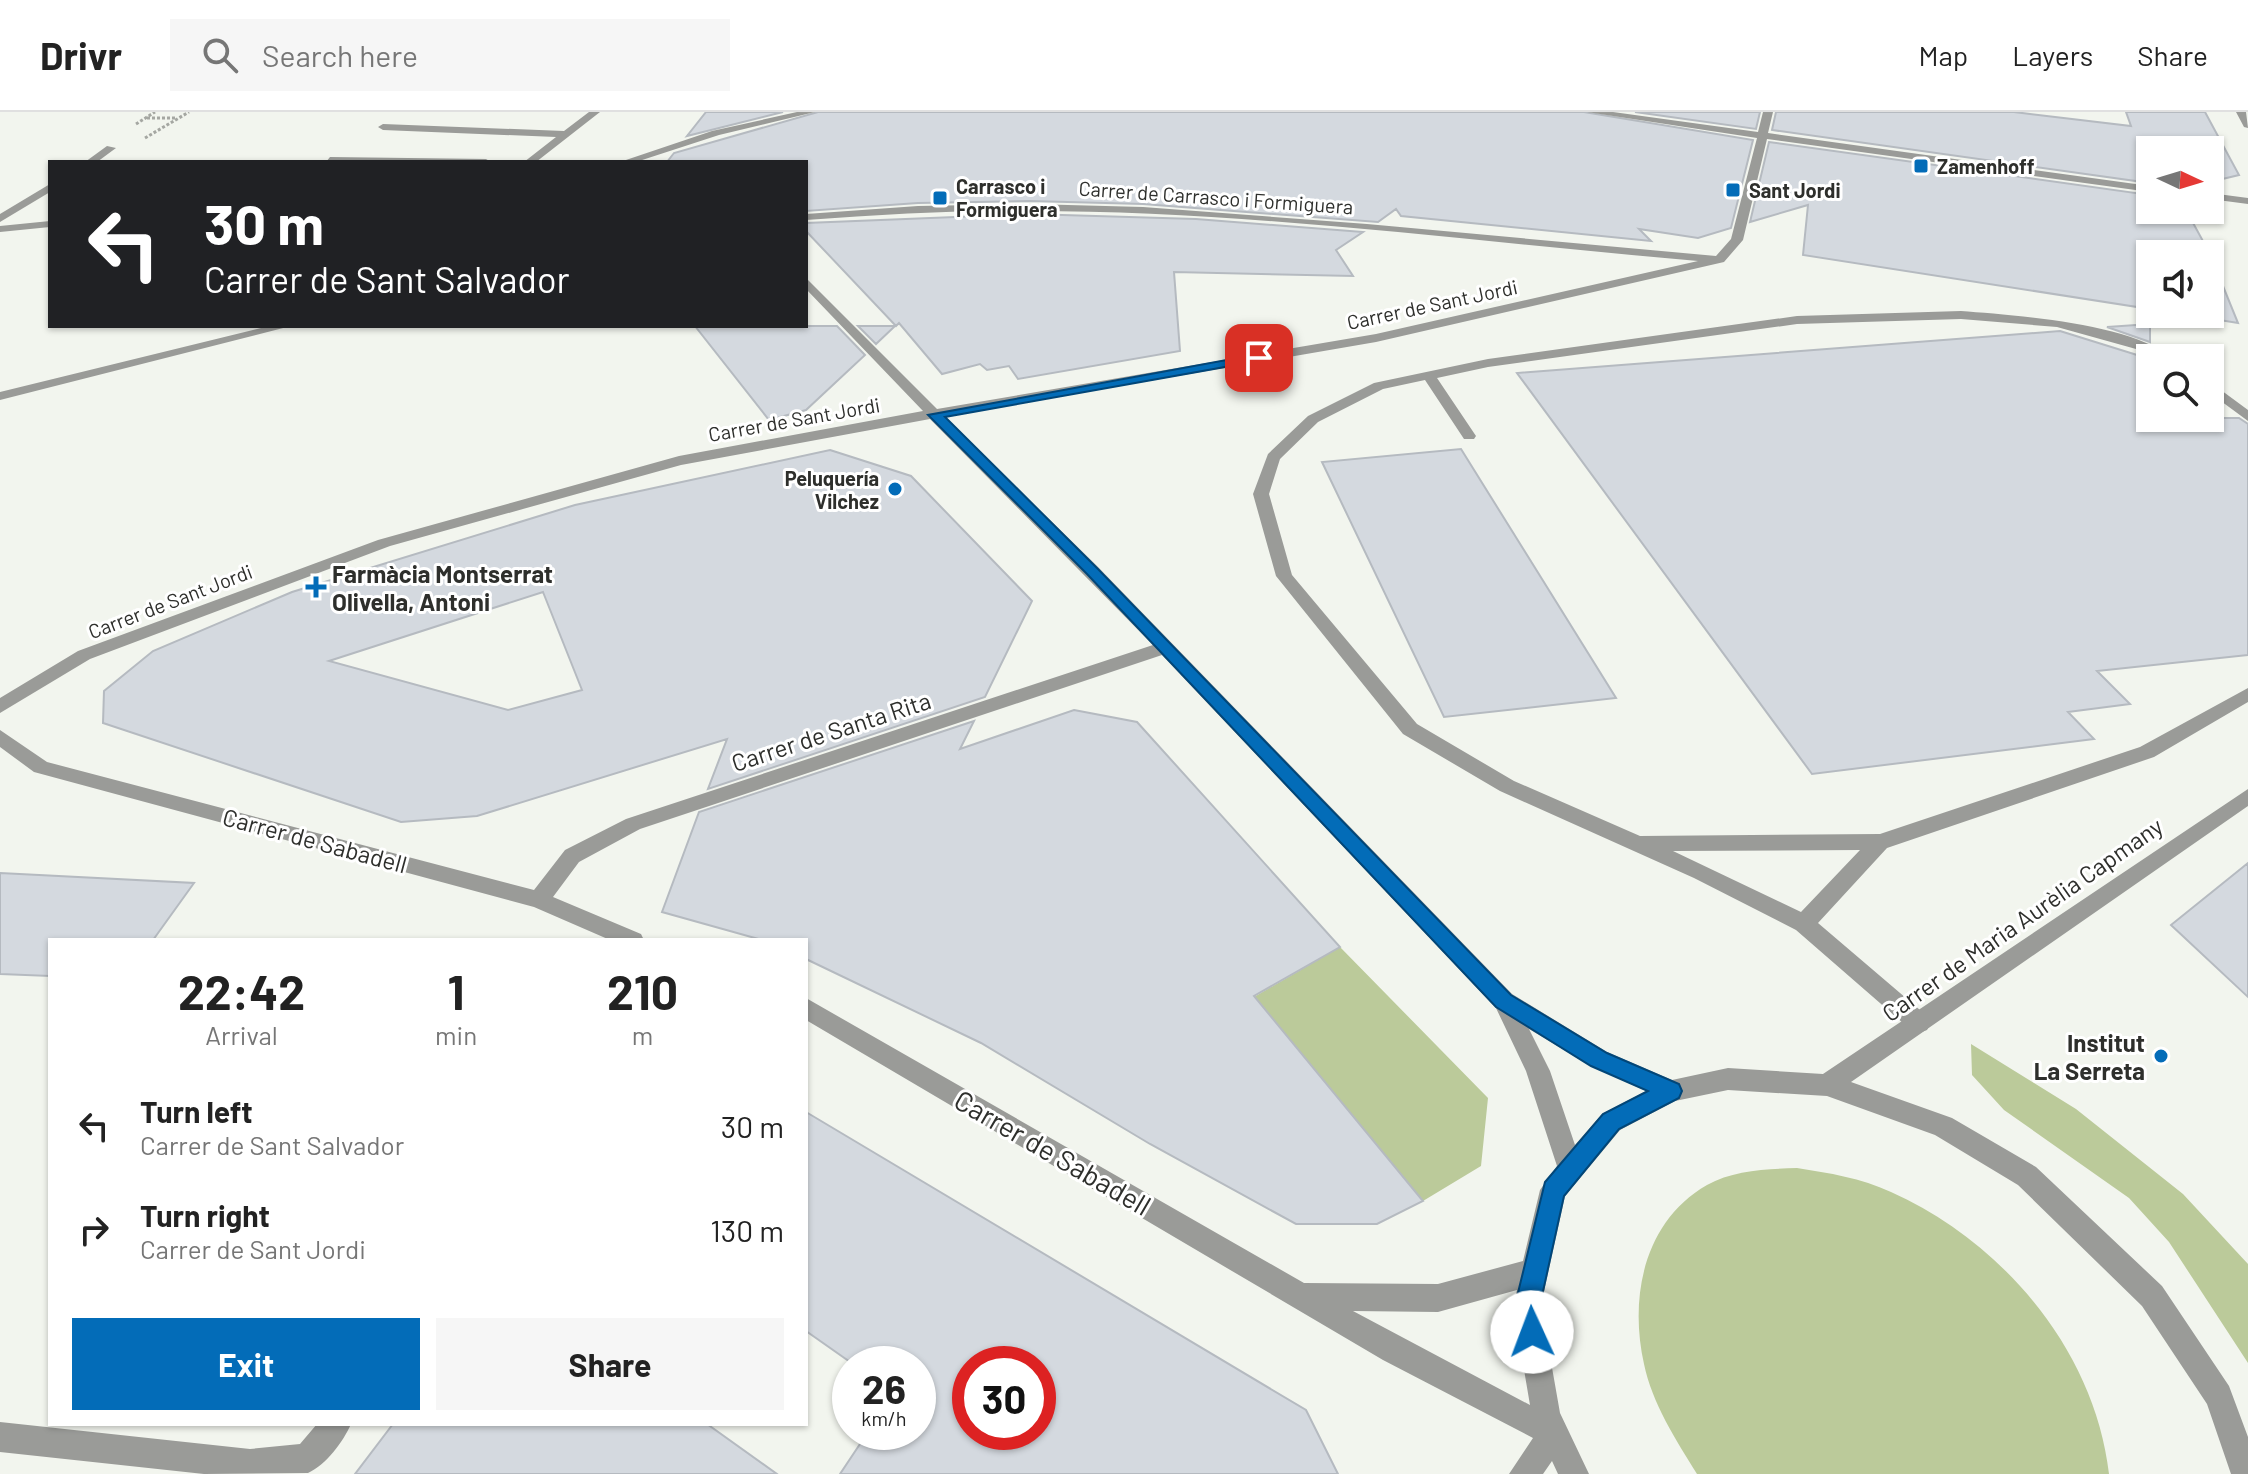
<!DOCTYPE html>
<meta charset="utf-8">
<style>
body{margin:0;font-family:Barlow,sans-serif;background:#f6f6f6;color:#222;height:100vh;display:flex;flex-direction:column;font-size:30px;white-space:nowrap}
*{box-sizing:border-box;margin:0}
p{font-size:26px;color:#767676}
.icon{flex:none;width:44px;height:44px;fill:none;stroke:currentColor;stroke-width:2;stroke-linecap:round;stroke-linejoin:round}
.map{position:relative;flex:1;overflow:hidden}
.sheet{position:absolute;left:48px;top:826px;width:760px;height:488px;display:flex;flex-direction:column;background:#fff;border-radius:0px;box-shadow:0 2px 6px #0004}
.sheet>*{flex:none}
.hud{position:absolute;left:48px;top:48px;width:760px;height:168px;border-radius:0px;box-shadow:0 2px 6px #0004;background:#202124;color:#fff;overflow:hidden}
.needle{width:52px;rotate:94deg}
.controls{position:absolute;left:2136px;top:24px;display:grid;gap:16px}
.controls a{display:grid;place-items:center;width:88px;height:88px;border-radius:0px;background:#fff;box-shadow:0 2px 6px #0004;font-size:40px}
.speed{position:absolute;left:832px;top:1234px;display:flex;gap:16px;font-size:40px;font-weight:700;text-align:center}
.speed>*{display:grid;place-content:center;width:104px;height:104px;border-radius:50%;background:#fff;box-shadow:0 2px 6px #0004;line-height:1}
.speed small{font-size:20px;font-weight:400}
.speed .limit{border:12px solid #d22;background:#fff;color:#111}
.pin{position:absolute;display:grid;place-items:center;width:68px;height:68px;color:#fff;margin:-34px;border-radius:16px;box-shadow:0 4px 12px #0006}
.me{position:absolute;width:88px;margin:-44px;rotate:358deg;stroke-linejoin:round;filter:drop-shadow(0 0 6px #0008)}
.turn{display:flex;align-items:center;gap:28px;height:168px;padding:0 24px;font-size:36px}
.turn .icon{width:104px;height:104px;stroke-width:2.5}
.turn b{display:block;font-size:56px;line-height:68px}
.eta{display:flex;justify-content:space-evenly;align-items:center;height:136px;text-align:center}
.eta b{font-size:48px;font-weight:700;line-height:56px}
.button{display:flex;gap:16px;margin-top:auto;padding:16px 24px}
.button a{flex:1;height:92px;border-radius:0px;background:#036cb8;color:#fff;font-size:32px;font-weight:700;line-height:92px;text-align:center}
.button a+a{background:#f6f6f6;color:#222}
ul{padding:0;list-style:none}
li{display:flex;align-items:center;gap:24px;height:104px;padding:0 24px}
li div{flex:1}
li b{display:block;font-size:30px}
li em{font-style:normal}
header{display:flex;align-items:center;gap:48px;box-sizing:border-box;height:112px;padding:0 40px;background:#fff;border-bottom:2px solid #e0e0e0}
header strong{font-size:38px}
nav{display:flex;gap:44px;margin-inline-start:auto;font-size:28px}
.search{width:560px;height:72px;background:#f6f6f6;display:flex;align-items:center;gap:20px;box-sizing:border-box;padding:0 28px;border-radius:0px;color:#767676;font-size:30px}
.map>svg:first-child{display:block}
.green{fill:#bbca9a}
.building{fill:#d4d9df;stroke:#b5bac0;stroke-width:2;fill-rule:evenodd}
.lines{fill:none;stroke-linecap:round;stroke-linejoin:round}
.path{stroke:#a5a7a2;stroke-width:3;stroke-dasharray:3 2;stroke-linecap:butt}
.service{fill:#9a9b98;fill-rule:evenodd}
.minor{fill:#9a9b98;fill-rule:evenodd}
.route{fill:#036cb8;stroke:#024678;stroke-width:2}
.poi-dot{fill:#036cb8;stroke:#fff;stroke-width:3}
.labels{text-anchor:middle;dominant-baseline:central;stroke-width:6;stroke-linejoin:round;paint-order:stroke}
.far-poi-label{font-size:20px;font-weight:bold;fill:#2e2f2c;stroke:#fff;text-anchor:start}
.far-street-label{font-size:20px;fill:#2e2f2c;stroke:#fff}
.poi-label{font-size:24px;font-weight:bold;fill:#2e2f2c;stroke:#fff;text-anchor:start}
.street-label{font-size:24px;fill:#2e2f2c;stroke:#fff}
.near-street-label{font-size:28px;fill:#2e2f2c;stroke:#fff}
</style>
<header>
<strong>Drivr</strong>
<div class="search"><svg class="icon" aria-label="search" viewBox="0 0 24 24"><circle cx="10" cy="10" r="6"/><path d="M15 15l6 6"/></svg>Search here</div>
<nav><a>Map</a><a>Layers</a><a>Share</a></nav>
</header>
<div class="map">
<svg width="2248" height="1362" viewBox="0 0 2248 1362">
<rect width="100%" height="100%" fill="#f2f5ee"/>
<path class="green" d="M 1340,835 L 1488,986 L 1481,1054 L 1423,1089 L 1254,885 Z
M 1971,932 L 2076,997 L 2183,1082 L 2248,1152 L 2248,1251 L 2169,1130 L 2129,1086 L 2004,998 L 1972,963 Z
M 1797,1056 C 1829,1061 1861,1066 1891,1080 C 2003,1130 2095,1239 2109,1362 L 1697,1362 C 1676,1328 1652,1291 1644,1252 C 1629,1185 1644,1109 1707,1073 C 1733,1058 1767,1057 1797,1056 Z"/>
<path class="building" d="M 706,0 L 783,0 L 687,24 Z
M 818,0 L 1584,0 L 1753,28 L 1731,116 L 1698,126 L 1639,117 L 1651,129 L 1401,104 L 1396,97 L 1378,110 L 1143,92 L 1030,89 L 918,91 L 806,99 L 806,50 L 667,50 L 674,41 Z
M 1635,0 L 1760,0 L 1756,17 Z
M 1776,0 L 2014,0 L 2131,14 L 2126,0 L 2205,0 L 2239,63 L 2210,70 L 2210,38 L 2150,38 L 2150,71 L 1772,18 Z
M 1769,30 L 2150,83 L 2150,98 L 2186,98 L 2210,142 L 2150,142 L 2150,197 L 1803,143 L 1808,93 L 1750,110 Z
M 1029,102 L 1196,107 L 1363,120 L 1336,138 L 1353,164 L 1174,160 L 1180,239 L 1018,267 L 1009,254 L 987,258 L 980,252 L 942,262 L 899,211 L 896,214 L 806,119 L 806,111 Z
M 2210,142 L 2238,211 L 2182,202 L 2210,202 Z
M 2150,212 L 2150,230 L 2107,215 Z
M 695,214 L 837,214 L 865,243 L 806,298 L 769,308 Z
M 858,214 L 895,214 L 876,232 Z
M 2060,219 L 2150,247 L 2150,306 L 2239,306 L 2248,312 L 2248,543 L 2097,559 L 2130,592 L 2068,600 L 2094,627 L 1812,662 L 1517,261 Z
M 1461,337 L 1616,586 L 1444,605 L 1322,350 Z
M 830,338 L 911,364 L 1032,489 L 985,585 L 708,677 L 727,627 L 477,704 L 401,710 L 103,611 L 104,579 L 153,539 L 292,480 L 575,393 ZM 543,480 L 582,578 L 508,598 L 329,549 Z
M 1074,598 L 1137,610 L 1340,835 L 1254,884 L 1423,1089 L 1377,1112 L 1296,1112 L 1150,1032 L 981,931 L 806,847 L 806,828 L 762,828 L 662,800 L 699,700 L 974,609 L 960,637 Z
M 2248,751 L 2248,885 L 2171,813 Z
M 0,761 L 194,771 L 153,828 L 50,828 L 50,864 L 0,862 Z
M 806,1000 L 1306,1298 L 1338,1362 L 840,1362 L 868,1320 L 918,1320 L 918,1252 L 853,1252 L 806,1219 ZM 970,1252 L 1038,1252 L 1038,1320 L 970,1320 Z
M 393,1312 L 707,1312 L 777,1362 L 355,1362 Z"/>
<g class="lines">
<path class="path" d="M 147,6 L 177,6
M 136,12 L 155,0
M 145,26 L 189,0"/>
<path class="service" d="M 589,0 L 600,0 L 536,50 L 524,50 L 556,25 L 383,18 L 378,15 L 383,12 L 564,19 Z
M 330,45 L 486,47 L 491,50 L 326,50 Z
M 1961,199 C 2012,203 2133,211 2171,246 L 2154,246 L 2136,237 L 2057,215 L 1961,207 L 1797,212 L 1488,255 L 1437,266 L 1476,324 L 1474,327 L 1464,327 L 1425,268 L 1383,277 L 1318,310 L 1280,347 L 1269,382 L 1292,463 L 1417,612 L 1514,669 L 1640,724 L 1880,722 L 2140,635 L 2248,576 L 2248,590 L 2154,645 L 1887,736 L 1818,811 L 1927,904 L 1931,911 L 1927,918 L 1919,921 L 1911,918 L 1796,818 L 1694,766 L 1500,679 L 1403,622 L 1276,464 L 1253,382 L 1268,342 L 1308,304 L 1374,271 L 1488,247 L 1797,204 ZM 1860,738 L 1801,800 L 1673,739 Z
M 2210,270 L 2248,298 L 2248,309 L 2210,281 Z"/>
<path class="minor" d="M 797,0 L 815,0 L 719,23 L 636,50 L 620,50 L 712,19 Z
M 1587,0 L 1613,0 L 1758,20 L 1763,0 L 1773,0 L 1768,21 L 2150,74 L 2150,80 L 1767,27 L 1743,128 L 1724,150 L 1376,230 L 944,304 L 1098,455 L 1512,882 L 1607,940 L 1672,968 L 1728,956 L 1823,962 L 2248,677 L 2248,694 L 1851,970 L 1952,1006 L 2036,1055 L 2162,1174 L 2229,1274 L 2248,1325 L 2248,1362 L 2231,1362 L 2207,1292 L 2142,1194 L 2018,1073 L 1935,1023 L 1827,984 L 1728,978 L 1675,989 L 1620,1018 L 1565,1084 L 1541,1193 L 1560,1301 L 1589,1362 L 1558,1362 L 1552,1349 L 1543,1362 L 1509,1362 L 1533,1326 L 1383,1248 L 806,908 L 806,886 L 1304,1171 L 1438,1172 L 1523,1149 L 1540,1078 L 1557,1054 L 1526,959 L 1496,896 L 1162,543 L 640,717 L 579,750 L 553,785 L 641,822 L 644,828 L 610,828 L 534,795 L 34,660 L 0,635 L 0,618 L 47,650 L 534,778 L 565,738 L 626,707 L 1153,533 L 930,307 L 681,353 L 390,434 L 90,547 L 0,601 L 0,586 L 78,539 L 378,428 L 679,344 L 923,299 L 806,177 L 806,166 L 937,297 L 1376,222 L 1698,149 C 1475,130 1252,99 1029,99 C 955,98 880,103 806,108 L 806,102 L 918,94 L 1030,92 L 1143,95 L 1367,112 L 1716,144 L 1731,127 L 1757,26 ZM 1529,917 L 1591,954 L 1646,979 L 1602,1002 L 1575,1033 L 1550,959 ZM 1517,1178 L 1513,1193 L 1530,1293 L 1353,1199 L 1438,1200 Z
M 2236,0 L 2246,0 L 2248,16 L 2244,15 Z
M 107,34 L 116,36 L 97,50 L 85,50 Z
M 50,72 L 50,80 L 0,110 L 0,102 Z
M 2210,81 L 2248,86 L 2248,92 L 2210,87 Z
M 50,109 L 50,115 L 0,120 L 0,114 Z
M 269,214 L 291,214 L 0,288 L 0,280 Z
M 0,1310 L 250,1337 L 300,1332 L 317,1312 L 351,1312 C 343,1330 326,1353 308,1361 L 204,1362 L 0,1340 Z"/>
</g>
<path class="route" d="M 1259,242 L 1265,246 L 1264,248 L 945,305 L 1097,456 L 1511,883 L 1607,941 L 1679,972 L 1682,979 L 1679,986 L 1619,1017 L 1564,1084 L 1540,1193 L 1545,1220 L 1541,1229 L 1532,1233 L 1523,1229 L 1515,1193 L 1545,1070 L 1603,1002 L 1648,979 L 1591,954 L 1496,895 L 1087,462 L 928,303 Z"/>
<g class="poi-dot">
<rect x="1913" y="46" width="16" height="16" rx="4"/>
<rect x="1725" y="70" width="16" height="16" rx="4"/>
<rect x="932" y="78" width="16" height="16" rx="4"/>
<circle cx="895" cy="377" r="8"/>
<path d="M312 463h8v8h8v8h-8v8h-8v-8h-8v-8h8z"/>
<circle cx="2161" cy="944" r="8"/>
</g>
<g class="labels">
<g class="far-poi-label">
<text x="1937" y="54">Zamenhoff</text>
<text x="956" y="74">Carrasco i<tspan x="956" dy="23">Formiguera</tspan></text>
<text x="1749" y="78">Sant Jordi</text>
<text x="879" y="366" text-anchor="end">Peluquería<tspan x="879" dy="23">Vilchez</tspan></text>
</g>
<g class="far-street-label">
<text transform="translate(1216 85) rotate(4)">Carrer de Carrasco i Formiguera</text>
<text transform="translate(1432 192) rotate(-12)">Carrer de Sant Jordi</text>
<text transform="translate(794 307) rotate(-10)">Carrer de Sant Jordi</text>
<text transform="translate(170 489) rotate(-21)">Carrer de Sant Jordi</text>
</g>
<g class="poi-label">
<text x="332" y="461">Farmàcia Montserrat<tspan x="332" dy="28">Olivella, Antoni</tspan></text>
<text x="2145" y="930" text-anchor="end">Institut<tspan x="2145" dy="28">La Serreta</tspan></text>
</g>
<g class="street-label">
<text transform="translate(831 619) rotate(-18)">Carrer de Santa Rita</text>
<text transform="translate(315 728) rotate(15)">Carrer de Sabadell</text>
<text transform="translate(2022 807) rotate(-35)">Carrer de Maria Aurèlia Capmany</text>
</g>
<g class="near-street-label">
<text transform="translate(1053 1040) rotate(30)">Carrer de Sabadell</text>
</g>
</g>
</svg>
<div class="controls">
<a><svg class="needle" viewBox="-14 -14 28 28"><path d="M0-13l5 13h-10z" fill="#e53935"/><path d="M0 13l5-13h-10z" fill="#767676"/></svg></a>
<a><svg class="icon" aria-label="sound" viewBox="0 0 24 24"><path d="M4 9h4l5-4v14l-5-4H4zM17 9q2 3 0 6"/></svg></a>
<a><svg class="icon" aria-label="search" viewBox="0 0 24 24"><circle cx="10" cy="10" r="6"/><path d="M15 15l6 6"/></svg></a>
</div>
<div class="speed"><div>26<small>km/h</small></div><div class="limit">30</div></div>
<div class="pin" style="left:1259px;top:246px;background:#d93025"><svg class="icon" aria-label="arrive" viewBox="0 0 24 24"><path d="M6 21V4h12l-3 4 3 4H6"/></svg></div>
<svg class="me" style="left:1532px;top:1220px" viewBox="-20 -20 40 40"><circle r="19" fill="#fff"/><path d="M0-13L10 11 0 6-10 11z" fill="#036cb8"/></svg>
<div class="hud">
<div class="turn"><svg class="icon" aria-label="left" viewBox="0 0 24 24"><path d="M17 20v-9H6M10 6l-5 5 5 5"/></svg><div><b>30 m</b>Carrer de Sant Salvador</div></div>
</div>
<section class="sheet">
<div class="eta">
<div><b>22:42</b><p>Arrival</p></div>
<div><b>1</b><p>min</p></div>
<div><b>210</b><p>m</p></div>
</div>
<ul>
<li><svg class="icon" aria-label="left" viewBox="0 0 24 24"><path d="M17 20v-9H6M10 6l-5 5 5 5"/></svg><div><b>Turn left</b><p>Carrer de Sant Salvador</p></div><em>30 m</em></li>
<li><svg class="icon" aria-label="right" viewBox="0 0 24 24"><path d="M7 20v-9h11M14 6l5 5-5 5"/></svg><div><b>Turn right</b><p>Carrer de Sant Jordi</p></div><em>130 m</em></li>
</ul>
<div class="button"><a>Exit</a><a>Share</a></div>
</section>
</div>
